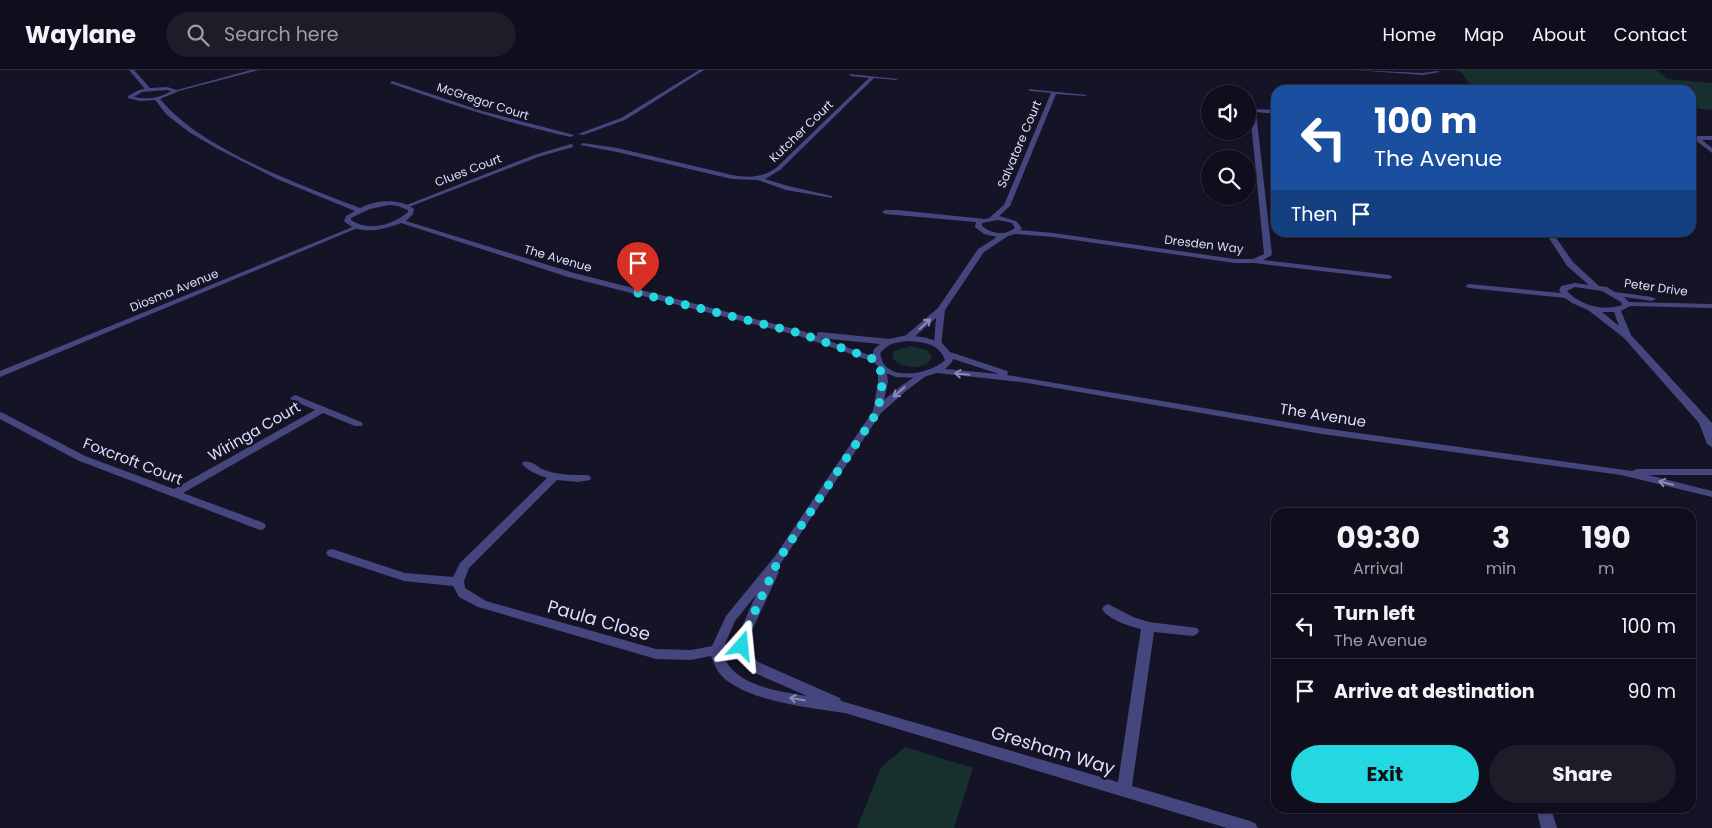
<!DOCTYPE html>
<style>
body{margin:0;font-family:Poppins,sans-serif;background:#1e1c29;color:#f1f3f6;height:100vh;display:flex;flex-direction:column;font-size:19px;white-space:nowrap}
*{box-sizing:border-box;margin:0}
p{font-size:16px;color:#9c9ca3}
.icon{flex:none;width:28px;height:28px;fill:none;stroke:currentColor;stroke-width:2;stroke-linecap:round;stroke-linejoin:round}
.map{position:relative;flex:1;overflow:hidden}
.details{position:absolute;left:1271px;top:438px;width:425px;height:305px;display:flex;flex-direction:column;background:#100e1c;border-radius:15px;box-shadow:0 1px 4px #0004,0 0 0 1px #302e3b}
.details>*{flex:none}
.hud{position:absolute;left:1271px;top:15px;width:425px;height:152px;border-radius:15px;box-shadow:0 1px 4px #0004,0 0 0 1px #302e3b;background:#1a4fa0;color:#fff;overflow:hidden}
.fabs{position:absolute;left:1201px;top:15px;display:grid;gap:10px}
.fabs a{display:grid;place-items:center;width:55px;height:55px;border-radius:50%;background:#100e1c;box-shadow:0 1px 4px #0004,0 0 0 1px #302e3b;font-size:25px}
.pin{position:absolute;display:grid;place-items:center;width:42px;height:42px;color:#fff;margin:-51px -21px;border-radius:50% 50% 50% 0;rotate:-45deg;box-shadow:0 0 5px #0007}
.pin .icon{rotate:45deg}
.me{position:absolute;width:55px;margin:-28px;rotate:18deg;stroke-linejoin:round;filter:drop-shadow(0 0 4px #0008)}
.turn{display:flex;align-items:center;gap:18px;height:105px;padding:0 20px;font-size:22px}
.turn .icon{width:65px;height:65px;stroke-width:2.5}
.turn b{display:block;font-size:35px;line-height:42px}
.then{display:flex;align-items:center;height:48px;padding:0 20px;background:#0003;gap:10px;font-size:19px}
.eta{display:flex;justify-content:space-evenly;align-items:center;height:85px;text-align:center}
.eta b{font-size:30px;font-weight:700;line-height:35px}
.cta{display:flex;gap:10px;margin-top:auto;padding:10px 20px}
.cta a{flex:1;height:58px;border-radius:30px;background:#23d8e0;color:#111;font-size:20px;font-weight:700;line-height:58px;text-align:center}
.cta a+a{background:#1e1c29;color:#f1f3f6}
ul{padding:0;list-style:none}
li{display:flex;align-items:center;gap:15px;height:65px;padding:0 20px;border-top:1px solid #302e3b}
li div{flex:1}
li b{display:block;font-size:19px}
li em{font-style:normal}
header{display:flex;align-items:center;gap:30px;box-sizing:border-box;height:70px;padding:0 25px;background:#100e1c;border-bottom:1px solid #302e3b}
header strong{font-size:24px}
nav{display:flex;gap:28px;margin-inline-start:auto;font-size:18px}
.search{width:350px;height:45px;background:#1e1c29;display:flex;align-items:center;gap:12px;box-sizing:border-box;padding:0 18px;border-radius:28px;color:#9c9ca3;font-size:19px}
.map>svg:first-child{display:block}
.green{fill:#172f2d}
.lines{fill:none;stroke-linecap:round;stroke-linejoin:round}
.minor{fill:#45467e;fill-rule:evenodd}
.tertiary{fill:#45467e;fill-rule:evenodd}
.oneway{stroke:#8a8ab6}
.route{stroke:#23d8e0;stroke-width:9;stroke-dasharray:0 16.2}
.labels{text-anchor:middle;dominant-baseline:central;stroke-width:5;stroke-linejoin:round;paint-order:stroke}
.far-street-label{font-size:12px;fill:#deddfa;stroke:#151326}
.street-label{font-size:15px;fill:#deddfa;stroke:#151326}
.near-street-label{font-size:18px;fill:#deddfa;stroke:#151326}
</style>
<header>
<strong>Waylane</strong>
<div class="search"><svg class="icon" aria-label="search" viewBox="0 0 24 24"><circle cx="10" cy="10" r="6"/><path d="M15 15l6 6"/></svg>Search here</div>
<nav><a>Home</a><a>Map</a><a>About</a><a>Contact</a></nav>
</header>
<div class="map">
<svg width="1712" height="758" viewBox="0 0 1712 758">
<rect width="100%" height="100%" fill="#151326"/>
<path class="green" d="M 1454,0 L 1656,0 L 1668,9 L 1712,13 L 1712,40 L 1691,38 L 1691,20 L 1474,20 L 1462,3 Z
M 910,276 L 927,280 L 932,287 C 926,301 901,299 892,288 L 894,281 Z
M 905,677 L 973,698 L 954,758 L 857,758 L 881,697 Z"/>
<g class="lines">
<path class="minor" d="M 251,0 L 259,0 L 175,22 L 173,21 Z
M 699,0 L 704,0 L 625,50 L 583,65 L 578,64 L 621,48 Z
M 1354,0 L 1423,3 L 1438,1 L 1440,2 L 1423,5 Z
M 849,4 L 898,9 L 896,10 L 874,8 L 780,100 L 765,109 L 788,116 L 832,126 L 832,128 L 786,120 L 758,110 L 732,109 L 617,82 L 580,75 L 583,73 L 617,78 L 732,105 C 749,108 762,108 776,98 L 869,8 L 851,6 Z
M 392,11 L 482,41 L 574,65 L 571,67 C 509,54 450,34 390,13 Z
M 1028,19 L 1087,25 L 1085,26 L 1056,24 L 1010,136 L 999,146 L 1016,151 L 1022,158 L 1020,160 L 1053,163 L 1235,189 L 1253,189 L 1264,184 L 1250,42 L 1248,41 L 1248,39 L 1276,40 L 1276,44 L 1256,42 L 1272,185 L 1263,190 L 1389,205 L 1393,207 L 1389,209 L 1254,193 L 1235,193 L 1053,167 L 1015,164 L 1008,166 L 984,182 L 945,240 L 941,276 L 935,276 L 934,274 L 936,248 L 911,270 L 905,270 L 905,266 L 938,238 L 978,179 L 997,167 L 984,164 L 975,157 L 976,152 L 885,144 L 882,142 L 885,140 L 897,140 L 985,149 L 989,148 L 1004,135 L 1051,23 L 1030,21 ZM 998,150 L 1012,153 L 1015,158 C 1005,166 992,164 982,156 L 982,153 Z
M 1691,66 L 1712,66 L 1712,70 L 1702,70 L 1712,78 L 1712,83 L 1695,70 L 1691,70 Z
M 571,74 L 573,75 L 573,77 L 538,87 L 409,137 L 404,136 L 534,85 Z
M 355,156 L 360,157 L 0,307 L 0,301 Z
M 1545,162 L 1552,162 L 1573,192 L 1599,216 L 1607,217 L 1615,222 L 1652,227 L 1656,229 L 1652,231 L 1624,227 L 1629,232 L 1712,234 L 1712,238 L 1630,236 L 1621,241 L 1631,265 L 1712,353 L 1712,377 L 1707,374 L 1699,353 L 1624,268 L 1588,240 L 1572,233 L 1565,228 L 1469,218 L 1465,216 L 1469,214 L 1561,223 L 1559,221 L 1561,216 L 1575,213 L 1589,215 L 1567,196 ZM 1575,217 L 1602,221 L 1621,232 L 1622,235 C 1603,242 1580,235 1567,221 ZM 1602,242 L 1614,242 L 1619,256 Z
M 882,294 L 886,297 L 888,312 L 884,330 L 901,316 L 919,304 L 922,303 L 926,306 L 907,320 L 881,343 L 777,499 L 779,502 L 750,565 L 751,582 L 758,592 L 840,628 L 841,631 L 1118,712 L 1141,559 C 1129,556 1109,550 1102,539 L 1104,536 L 1108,534 L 1133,547 L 1149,552 L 1197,558 L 1199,561 L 1197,564 L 1193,566 L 1154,562 L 1132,716 L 1250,751 L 1255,753 L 1258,758 L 1227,758 L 845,643 C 812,638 759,632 732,614 C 721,608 715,598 711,586 L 691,590 L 656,589 L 478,537 L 459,527 L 453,516 L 404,511 L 328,486 L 326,483 L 328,480 L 332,479 L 405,503 L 453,507 L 460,493 L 547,408 C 538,405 528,401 522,394 L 523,392 C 531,390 535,395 542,399 C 556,405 571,405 586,405 L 590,406 L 591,408 L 590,410 L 578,412 L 557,410 L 469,498 L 464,511 L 465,518 L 486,531 L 656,579 L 691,580 L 712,576 L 726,546 L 775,486 L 873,341 L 878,312 L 878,297 ZM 756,525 L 738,565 L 737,572 L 725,574 L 735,551 ZM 738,582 L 748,600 L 807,626 C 779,621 733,616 723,584 Z
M 295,325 L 361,352 L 363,354 L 361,356 L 355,356 L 323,343 L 183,423 L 264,453 L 266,456 L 264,459 L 260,460 L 77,390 L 0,349 L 0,342 L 3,343 L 85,386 L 174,419 L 315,340 L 292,330 L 290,328 Z
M 1536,738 L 1551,738 L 1557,758 L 1541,758 Z"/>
<path class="tertiary" d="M 129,0 L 134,0 L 150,18 L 167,17 L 177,20 L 177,22 L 160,29 C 202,80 299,114 360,138 C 376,130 399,128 414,139 L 413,144 L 406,151 L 574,203 L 802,261 L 817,266 L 817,263 L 820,262 L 889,269 L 908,265 L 927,268 L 942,273 L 950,282 L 1007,301 L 1008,303 L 1007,305 L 1322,358 L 1632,401 L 1637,399 L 1712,399 L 1712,405 L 1648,405 L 1712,421 L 1712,427 L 1621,405 L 1322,364 L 1021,312 L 937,303 L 920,308 L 896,307 L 883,302 L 874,292 L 796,265 L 568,207 L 401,153 C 383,160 359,166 344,151 L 346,146 L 355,141 L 277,109 L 216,78 L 189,62 L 167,45 L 155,30 L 140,31 L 128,28 L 128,26 L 139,20 L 145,19 ZM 167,20 L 171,21 C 160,28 147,30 134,27 L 142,22 ZM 389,135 L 398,136 L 408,140 L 408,142 C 393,155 368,162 351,150 L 351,148 L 370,139 ZM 820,268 L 880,274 L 874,279 L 872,286 ZM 908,271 C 923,272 939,273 945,290 C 931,304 887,313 881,287 C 880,284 880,282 883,280 C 889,273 899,272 908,271 ZM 953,289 L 999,304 L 945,299 L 952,292 Z"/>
</g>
<defs><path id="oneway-shaft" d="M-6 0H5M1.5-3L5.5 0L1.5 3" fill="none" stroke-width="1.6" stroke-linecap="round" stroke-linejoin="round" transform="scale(1.25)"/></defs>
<g class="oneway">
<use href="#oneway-shaft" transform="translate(925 254) rotate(-42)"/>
<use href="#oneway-shaft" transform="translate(962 304) rotate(-174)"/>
<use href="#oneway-shaft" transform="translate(899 322) rotate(139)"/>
<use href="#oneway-shaft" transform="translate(1666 413) rotate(-166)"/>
<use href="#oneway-shaft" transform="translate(797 629) rotate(-171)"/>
</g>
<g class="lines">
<path class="route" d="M 638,223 L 799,263 L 876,290 C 886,308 881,320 878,341 L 779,489 L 744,565 L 742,576"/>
</g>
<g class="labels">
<g class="far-street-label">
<text transform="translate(483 31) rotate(18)">McGregor Court</text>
<text transform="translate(801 61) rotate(-44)">Kutcher Court</text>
<text transform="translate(1019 74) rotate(-67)">Salvatore Court</text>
<text transform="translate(468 100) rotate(-21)">Clues Court</text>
<text transform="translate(1204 174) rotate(7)">Dresden Way</text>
<text transform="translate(558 188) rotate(16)">The Avenue</text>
<text transform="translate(1656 217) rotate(8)">Peter Drive</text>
<text transform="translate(174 220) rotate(-22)">Diosma Avenue</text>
</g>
<g class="street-label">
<text transform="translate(1323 345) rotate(9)">The Avenue</text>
<text transform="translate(254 361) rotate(-30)">Wiringa Court</text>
<text transform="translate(133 391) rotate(21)">Foxcroft Court</text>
</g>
<g class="near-street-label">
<text transform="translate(599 550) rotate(16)">Paula Close</text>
<text transform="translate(1053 680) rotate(17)">Gresham Way</text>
</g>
</g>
</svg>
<div class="fabs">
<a><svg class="icon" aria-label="sound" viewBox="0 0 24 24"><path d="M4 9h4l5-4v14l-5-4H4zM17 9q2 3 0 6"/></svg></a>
<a><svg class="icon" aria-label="search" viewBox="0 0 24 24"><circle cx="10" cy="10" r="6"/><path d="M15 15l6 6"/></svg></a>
</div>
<div class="pin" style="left:638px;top:223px;background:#d93025"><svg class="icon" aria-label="arrive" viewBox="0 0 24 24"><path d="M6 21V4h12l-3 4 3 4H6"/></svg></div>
<svg class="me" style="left:742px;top:576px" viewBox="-20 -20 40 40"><path d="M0-17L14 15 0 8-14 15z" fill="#23d8e0" stroke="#fff" stroke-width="4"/></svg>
<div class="hud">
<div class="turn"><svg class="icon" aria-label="left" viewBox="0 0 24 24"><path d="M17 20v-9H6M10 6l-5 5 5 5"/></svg><div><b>100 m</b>The Avenue</div></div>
<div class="then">Then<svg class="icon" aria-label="arrive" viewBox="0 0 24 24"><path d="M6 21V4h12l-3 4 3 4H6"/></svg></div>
</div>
<section class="details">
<div class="eta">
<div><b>09:30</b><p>Arrival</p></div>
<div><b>3</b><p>min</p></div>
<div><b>190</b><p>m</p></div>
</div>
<ul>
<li><svg class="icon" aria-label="left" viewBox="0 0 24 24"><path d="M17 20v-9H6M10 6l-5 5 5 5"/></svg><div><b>Turn left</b><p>The Avenue</p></div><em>100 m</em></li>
<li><svg class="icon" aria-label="arrive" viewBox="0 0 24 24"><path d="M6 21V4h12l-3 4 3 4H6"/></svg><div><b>Arrive at destination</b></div><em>90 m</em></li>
</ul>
<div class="cta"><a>Exit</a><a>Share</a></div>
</section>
</div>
